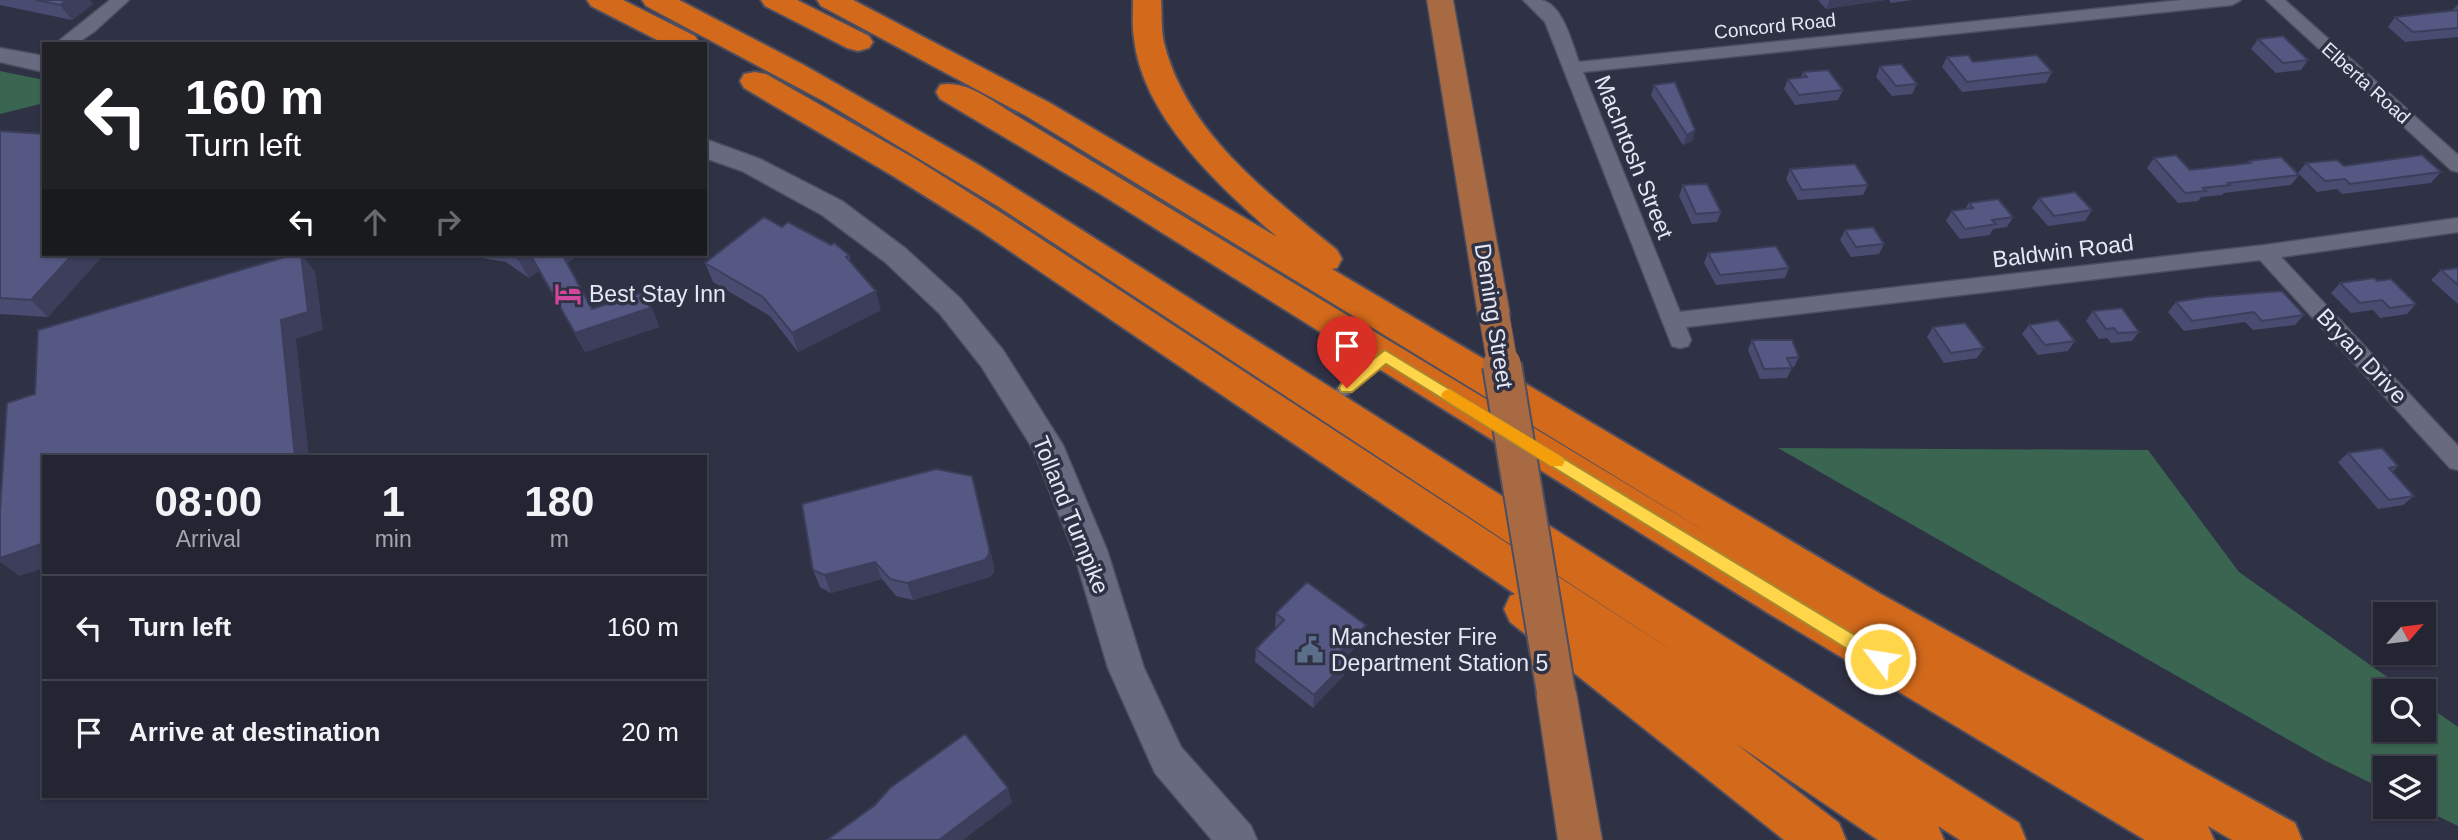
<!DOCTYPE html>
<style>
body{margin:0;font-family:Helvetica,sans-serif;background:#2b2d3b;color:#f1f3f6;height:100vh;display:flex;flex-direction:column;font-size:26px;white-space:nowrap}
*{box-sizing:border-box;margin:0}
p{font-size:23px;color:#a3a5ac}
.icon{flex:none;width:38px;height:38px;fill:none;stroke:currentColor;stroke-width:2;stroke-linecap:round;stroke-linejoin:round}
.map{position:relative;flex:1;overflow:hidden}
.details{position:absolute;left:42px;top:455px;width:665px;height:343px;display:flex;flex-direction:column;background:#232533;border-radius:0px;box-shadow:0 2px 5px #0004,0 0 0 2px #40424e}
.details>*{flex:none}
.hud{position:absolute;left:42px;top:42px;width:665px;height:214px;border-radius:0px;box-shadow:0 2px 5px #0004,0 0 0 2px #40424e;background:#202124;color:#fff;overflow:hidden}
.needle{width:46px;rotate:62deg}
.buttons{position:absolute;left:2373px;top:602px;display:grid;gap:14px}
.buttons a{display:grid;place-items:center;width:63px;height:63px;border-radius:0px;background:#232533;box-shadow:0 2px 5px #0004,0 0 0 2px #40424e;font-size:35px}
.pin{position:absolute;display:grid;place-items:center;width:60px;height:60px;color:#fff;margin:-72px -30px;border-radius:50% 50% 50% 0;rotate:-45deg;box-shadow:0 0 7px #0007}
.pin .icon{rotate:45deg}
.me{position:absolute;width:77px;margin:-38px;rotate:301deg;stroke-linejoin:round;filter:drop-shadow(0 0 5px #0008)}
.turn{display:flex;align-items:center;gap:24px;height:147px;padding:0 28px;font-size:32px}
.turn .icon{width:91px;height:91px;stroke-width:2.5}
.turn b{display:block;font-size:49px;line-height:60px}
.lanes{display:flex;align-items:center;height:66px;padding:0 28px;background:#0003;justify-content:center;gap:35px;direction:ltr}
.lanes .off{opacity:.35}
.eta{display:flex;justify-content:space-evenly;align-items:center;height:119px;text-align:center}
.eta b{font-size:42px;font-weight:700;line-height:49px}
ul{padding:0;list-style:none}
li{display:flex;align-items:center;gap:21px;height:105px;padding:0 28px;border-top:2px solid #40424e}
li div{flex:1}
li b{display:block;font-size:26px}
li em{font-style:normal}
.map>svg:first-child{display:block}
.green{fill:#396551}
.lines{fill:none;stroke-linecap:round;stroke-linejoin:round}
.lane-far1-casing{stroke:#4d4e5f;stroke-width:11}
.lane-casing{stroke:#4d4e5f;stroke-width:15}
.street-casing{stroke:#4d4e5f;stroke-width:3}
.secondary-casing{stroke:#4d4e5f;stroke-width:3}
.primary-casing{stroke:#4d4e5f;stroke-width:3}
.highway-casing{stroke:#4d4e5f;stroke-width:4}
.lane-far1{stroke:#686b80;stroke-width:9}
.lane{stroke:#686b80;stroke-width:11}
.street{fill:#686b80;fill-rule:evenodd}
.secondary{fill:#686b80;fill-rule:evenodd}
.primary{fill:#a86a43;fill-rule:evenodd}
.highway{fill:#d2691b;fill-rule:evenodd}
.primary-bridge-far1-casing{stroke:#4d4e5f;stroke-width:32;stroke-linecap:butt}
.primary-bridge-casing{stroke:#4d4e5f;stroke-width:42;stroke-linecap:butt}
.primary-bridge-far1{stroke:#a86a43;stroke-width:30}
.primary-bridge{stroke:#a86a43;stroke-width:38}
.wall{fill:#494c70}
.shaded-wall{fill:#3c3e5b}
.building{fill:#555882;stroke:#3c3e5b;stroke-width:2}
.route{fill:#ffd54a;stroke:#a68a30;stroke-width:2}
.slow{fill:#f59e0b}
.labels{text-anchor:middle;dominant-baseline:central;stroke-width:7;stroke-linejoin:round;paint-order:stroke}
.far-street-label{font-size:19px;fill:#e6e7f4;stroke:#2f3144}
.street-label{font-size:23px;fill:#e6e7f4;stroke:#2f3144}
.poi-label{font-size:23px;fill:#e6e7f4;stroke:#2f3144;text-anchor:start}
</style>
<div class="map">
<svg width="2458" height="840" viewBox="0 0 2458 840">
<rect width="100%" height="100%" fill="#2f3144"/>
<path class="green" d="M 0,71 L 44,80 L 44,103 L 0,114 Z
M 1778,448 L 2148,450 L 2239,572 L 2407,691 L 2385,691 L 2385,730 L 2424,730 L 2424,703 L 2458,727 L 2458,826 L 2419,807 L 2424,807 L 2424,768 L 2385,768 L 2385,790 L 2324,760 Z"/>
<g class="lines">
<g class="lane-far1-casing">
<path id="lane-far1" d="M 1372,367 L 1383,358"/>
</g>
<g class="lane-casing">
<path id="lane" d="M 1331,401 L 1374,365"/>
</g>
<g class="street-casing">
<path id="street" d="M 110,0 L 129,0 L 95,31 L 76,44 L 55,44 Z
M 1523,0 C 1529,0 1536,0 1541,0 C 1563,4 1572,44 1579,62 L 2182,0 L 2241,0 L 2232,5 L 1583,72 L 1680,312 L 2265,245 L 2458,218 L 2458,232 L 2281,257 L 2458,446 L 2458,470 L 2450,468 L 2260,260 L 1686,327 L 1691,340 L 1688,346 L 1680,348 L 1672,346 L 1545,22 Z
M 2266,0 L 2285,0 L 2458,155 L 2458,172 L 2451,170 Z"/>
</g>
<g class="secondary-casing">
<path id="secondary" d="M 0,48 L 44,56 L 44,72 L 0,62 Z
M 705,139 L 760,159 L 842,201 L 905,248 L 960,298 L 1003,350 L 1063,445 L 1107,550 L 1144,668 L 1181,747 L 1251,826 L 1257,840 L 1212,840 L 1155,773 L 1108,668 L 1073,550 L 1033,449 L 981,366 L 940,314 L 885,262 L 822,215 L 742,171 L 705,158 Z"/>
</g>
<g class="primary-casing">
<path id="primary" d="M 1427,0 L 1453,0 L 1510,315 L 1506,323 L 1494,327 L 1482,323 L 1478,315 Z
M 1556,674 L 1570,679 L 1576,692 L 1602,840 L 1558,840 L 1536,692 L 1542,679 Z"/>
</g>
<g class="highway-casing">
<path id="highway" d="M 587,0 L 623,0 L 695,36 L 699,42 L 665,44 L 591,6 Z
M 642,0 L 679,0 L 802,64 L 979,165 L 2019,823 L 2026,840 L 1960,840 L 1938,826 L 1944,840 L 1878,840 L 1735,743 L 1839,823 L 1846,840 L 1784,840 L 1510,622 L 1504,609 L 1510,596 L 1515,594 L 979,230 L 893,176 L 744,88 L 740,81 L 744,74 L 755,72 L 766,74 L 917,160 L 1003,214 L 1686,660 L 999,207 L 825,102 L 646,6 Z
M 761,0 L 797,0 L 869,36 L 873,42 L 869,48 L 858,51 L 847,48 L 765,6 Z
M 817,0 L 853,0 L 1050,103 L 1277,237 C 1221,188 1142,117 1134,38 C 1132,26 1133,13 1133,0 L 1161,0 C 1162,14 1161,30 1164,43 C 1187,134 1268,193 1337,250 L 1342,259 L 1337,268 L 1332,269 L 1879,593 L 2295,823 L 2302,840 L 2232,840 L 2208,826 L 2214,840 L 2145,840 L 1768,613 L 1102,195 L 940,99 L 936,92 L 940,85 C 966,79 995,103 1017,116 L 1716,538 L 1028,117 L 821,6 Z"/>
</g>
<use href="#lane-far1" class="lane-far1"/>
<use href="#lane" class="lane"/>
<use href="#street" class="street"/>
<use href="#secondary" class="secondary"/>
<use href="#primary" class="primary"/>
<use href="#highway" class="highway"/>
<g class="primary-bridge-far1-casing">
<path id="primary-bridge-far1" d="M 1494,315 L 1503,367"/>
</g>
<g class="primary-bridge-casing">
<path id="primary-bridge" d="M 1502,365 L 1556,692"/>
</g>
<use href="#primary-bridge-far1" class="primary-bridge-far1"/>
<use href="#primary-bridge" class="primary-bridge"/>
</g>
<path class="wall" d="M 0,0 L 90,0 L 93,4 L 72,20 L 0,5 Z
M 1818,0 L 1885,0 L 1826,9 Z
M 1889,0 L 1913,0 L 1891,3 Z
M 2457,5 L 2458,5 L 2458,37 L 2405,42 L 2388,27 L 2395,17 L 2452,11 Z
M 2258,39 L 2308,60 L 2301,70 L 2276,73 L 2251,49 Z
M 1947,57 L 1973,62 L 2052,72 L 2046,83 L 1962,92 L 1942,67 Z
M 1880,66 L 1917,84 L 1912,94 L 1892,96 L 1876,77 Z
M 1803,72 L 1843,90 L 1838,100 L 1795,105 L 1784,89 L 1788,79 L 1801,77 Z
M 1654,85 L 1695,130 L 1692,141 L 1683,145 L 1651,95 Z
M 0,131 L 44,254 L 104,254 L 48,317 L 0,314 Z
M 2154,158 L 2190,170 L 2247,163 L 2249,161 L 2299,175 L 2291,185 L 2224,193 L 2222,195 L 2201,197 L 2198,201 L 2178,203 L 2147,168 Z
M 2306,163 L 2344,166 L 2441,172 L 2431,183 L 2342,194 L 2337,189 L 2317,192 L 2298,173 Z
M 1790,169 L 1868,185 L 1863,195 L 1798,200 L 1786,179 Z
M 1683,185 L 1721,212 L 1717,222 L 1692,224 L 1679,196 Z
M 2039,198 L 2092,210 L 2085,221 L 2048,226 L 2032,208 Z
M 1969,203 L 2013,217 L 2007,227 L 1993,229 L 1990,235 L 1960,239 L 1946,221 L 1952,211 L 1965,209 Z
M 782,227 L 849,255 L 851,263 L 881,310 L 798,352 L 770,316 L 713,282 L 705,263 Z
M 1845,230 L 1884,244 L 1879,254 L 1851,257 L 1840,240 Z
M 1708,253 L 1789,268 L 1785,278 L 1716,285 L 1704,263 Z
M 458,254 L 580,254 L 567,263 L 592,309 L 644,292 L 653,311 L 659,327 L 585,352 L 539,271 L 529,278 L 506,262 Z
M 2458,268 L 2458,304 L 2431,280 L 2441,270 Z
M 2377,281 L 2416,304 L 2407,314 L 2380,318 L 2373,310 L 2351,313 L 2331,293 L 2340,283 Z
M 2176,302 L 2304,315 L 2295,325 L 2253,330 L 2245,322 L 2184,331 L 2168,312 Z
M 2093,311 L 2139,332 L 2132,341 L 2111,343 L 2107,338 L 2099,339 L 2086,321 Z
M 2029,325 L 2075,341 L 2068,351 L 2038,355 L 2022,334 Z
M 1933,327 L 1984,348 L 1977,358 L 1944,363 L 1927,337 Z
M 1752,340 L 1799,357 L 1794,367 L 1791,367 L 1792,368 L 1787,378 L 1760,379 L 1748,350 Z
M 2348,453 L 2398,466 L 2392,472 L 2414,496 L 2403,505 L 2378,509 L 2338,462 Z
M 802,504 L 994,565 L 994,572 L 990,577 L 913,600 L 896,596 L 882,579 L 831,593 L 820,587 L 813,570 Z
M 1276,613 L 1366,625 L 1364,638 L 1343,660 L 1344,675 L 1313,708 L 1255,662 L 1256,649 L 1277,628 L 1275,626 Z"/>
<path class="shaded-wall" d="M 67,0 L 90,0 L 93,4 L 72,20 L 60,5 Z
M 1830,0 L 1885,0 L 1826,9 Z
M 1695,130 L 1692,141 L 1683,145 L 1687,135 Z
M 73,254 L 104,254 L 48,317 L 31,300 Z
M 301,254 L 315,271 L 323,330 L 296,339 L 309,457 L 295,457 L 281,320 Z
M 526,254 L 530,254 L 539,271 L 529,278 L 518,259 Z
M 561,254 L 580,254 L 567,263 Z
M 876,291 L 881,310 L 798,352 L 792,333 Z
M 644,292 L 653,311 L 659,327 L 585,352 L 575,333 Z
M 972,476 L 994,565 L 994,572 L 990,577 L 913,600 L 907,583 Z
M 44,543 L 44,568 L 19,576 L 0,562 L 0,558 Z
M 875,562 L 882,579 L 831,593 L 824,575 Z
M 1366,625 L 1364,638 L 1335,668 L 1337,655 Z
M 1346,662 L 1344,675 L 1313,708 L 1314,695 Z
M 1008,788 L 1012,803 L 963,840 L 939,840 Z"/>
<path class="building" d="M 36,0 L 67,0 L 60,5 Z
M 2458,10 L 2458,28 L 2413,32 L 2395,17 Z
M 2283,36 L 2308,60 L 2283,63 L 2258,39 Z
M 1968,55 L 1973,62 L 2037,55 L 2052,72 L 1967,82 L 1947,57 Z
M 1901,64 L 1917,84 L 1896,86 L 1880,66 Z
M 1828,70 L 1843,90 L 1799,95 L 1788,79 L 1807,77 L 1803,72 Z
M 1675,82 L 1695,130 L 1687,135 L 1654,85 Z
M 0,131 L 44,134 L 44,254 L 73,254 L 31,300 L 0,298 Z
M 2176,155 L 2190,170 L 2251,163 L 2249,161 L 2281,157 L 2299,175 L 2228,183 L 2230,185 L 2203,188 L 2206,191 L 2185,193 L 2154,158 Z
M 2422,155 L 2441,172 L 2350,184 L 2345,179 L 2325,181 L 2306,163 L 2337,160 L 2344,166 Z
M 1855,164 L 1868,185 L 1802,190 L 1790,169 Z
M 1707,184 L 1721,212 L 1696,214 L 1683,185 Z
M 2075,192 L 2092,210 L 2054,216 L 2039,198 Z
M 1998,199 L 2013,217 L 1992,220 L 1996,224 L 1965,229 L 1952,211 L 1973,208 L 1969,203 Z
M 764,217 L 782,227 L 788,222 L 831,245 L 834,243 L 849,255 L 846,257 L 876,291 L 792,333 L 763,297 L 705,263 Z
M 1873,227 L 1884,244 L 1856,247 L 1845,230 Z
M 1776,246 L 1789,268 L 1720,275 L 1708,253 Z
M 295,254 L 301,254 L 308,312 L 281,320 L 295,457 L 44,457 L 44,543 L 0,558 L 0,511 L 7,403 L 35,394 L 38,330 Z
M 511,254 L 526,254 L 518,259 Z
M 530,254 L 562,254 L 592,309 L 644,292 L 650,308 L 575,333 Z
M 2458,268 L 2458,285 L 2441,270 Z
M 2374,278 L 2377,281 L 2391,279 L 2416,304 L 2390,308 L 2382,300 L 2360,303 L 2340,283 Z
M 2282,291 L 2304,315 L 2262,321 L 2254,312 L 2192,321 L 2176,302 L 2206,297 Z
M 2122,308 L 2139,332 L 2118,333 L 2114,328 L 2106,329 L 2093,311 Z
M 2058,320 L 2075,341 L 2045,345 L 2029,325 Z
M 1965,323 L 1984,348 L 1951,353 L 1933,327 Z
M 1752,340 L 1792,340 L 1799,357 L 1787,358 L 1792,368 L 1764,369 Z
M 2382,448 L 2398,466 L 2389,468 L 2414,496 L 2389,500 L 2348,453 Z
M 936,469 L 972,476 L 989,548 L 989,554 L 985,560 L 907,583 L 890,579 L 875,562 L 824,575 L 813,570 L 802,504 Z
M 1307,582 L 1366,625 L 1337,655 L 1346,662 L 1314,695 L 1256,649 L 1284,620 L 1276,613 Z
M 965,734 L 1008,788 L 939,840 L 827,840 L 875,805 L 890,788 Z"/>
<path class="route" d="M 1385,350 L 1886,654 L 1889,659 L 1886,665 L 1880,667 L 1873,665 L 1386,364 L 1352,392 L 1341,392 L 1339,388 L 1341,384 Z"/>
<path class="slow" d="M 1449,389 L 1562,457 L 1565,461 L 1562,466 L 1551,466 L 1444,399 L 1441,395 L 1444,391 Z"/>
<defs>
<g id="hotel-bare" transform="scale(2.1)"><path d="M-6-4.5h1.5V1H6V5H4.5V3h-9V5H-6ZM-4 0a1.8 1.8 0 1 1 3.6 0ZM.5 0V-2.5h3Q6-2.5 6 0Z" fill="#d1479c" stroke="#2f3144" stroke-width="2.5" paint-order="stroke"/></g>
<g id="civic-bare" transform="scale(2.1)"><path d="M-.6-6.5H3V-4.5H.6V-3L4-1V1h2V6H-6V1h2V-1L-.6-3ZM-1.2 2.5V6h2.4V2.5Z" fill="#5c6f8a" stroke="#2f3144" stroke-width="2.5" paint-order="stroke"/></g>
</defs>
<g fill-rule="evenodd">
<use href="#hotel-bare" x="568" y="294"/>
<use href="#civic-bare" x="1310" y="650"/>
</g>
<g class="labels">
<g class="far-street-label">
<text transform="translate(1775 26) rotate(-6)">Concord Road</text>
<text transform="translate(2366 83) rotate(42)">Elberta Road</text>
</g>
<g class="street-label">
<text transform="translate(1634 157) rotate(68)">MacIntosh Street</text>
<text transform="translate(2063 251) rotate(-7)">Baldwin Road</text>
<text transform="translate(1494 316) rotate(81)">Deming Street</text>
<text transform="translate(2362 356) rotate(47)">Bryan Drive</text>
<text transform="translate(1071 515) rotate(68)">Tolland Turnpike</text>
</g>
<g class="poi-label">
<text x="589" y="294">Best Stay Inn</text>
<text x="1331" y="637">Manchester Fire<tspan x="1331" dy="26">Department Station 5</tspan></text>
</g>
</g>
</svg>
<div class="buttons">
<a><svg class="needle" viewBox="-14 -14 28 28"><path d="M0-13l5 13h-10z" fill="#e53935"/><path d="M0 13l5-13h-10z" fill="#a3a5ac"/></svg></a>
<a><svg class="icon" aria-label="search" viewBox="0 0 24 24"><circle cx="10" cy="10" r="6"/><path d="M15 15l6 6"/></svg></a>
<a><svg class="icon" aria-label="layers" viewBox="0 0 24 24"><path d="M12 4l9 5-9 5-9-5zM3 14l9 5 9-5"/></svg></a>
</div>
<div class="pin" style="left:1347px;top:388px;background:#d93025"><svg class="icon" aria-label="arrive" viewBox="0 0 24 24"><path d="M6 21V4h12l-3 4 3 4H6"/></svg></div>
<svg class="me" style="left:1880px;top:659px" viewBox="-20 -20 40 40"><circle r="17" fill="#ffd54a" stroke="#fff" stroke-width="3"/><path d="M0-11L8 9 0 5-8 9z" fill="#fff"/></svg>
<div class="hud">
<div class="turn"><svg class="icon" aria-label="left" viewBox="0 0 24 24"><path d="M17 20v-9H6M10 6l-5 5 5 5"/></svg><div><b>160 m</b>Turn left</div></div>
<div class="lanes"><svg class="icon" aria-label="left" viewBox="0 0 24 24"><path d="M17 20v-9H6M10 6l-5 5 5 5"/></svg><svg class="icon off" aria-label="ahead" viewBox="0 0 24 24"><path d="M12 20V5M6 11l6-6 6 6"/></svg><svg class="icon off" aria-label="right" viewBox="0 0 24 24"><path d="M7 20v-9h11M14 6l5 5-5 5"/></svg></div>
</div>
<section class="details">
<div class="eta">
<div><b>08:00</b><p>Arrival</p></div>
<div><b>1</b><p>min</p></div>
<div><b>180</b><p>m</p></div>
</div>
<ul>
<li><svg class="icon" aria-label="left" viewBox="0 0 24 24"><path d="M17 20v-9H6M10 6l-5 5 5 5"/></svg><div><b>Turn left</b></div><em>160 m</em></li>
<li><svg class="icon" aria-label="arrive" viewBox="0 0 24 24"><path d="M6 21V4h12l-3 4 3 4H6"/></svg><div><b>Arrive at destination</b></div><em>20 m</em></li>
</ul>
</section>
</div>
